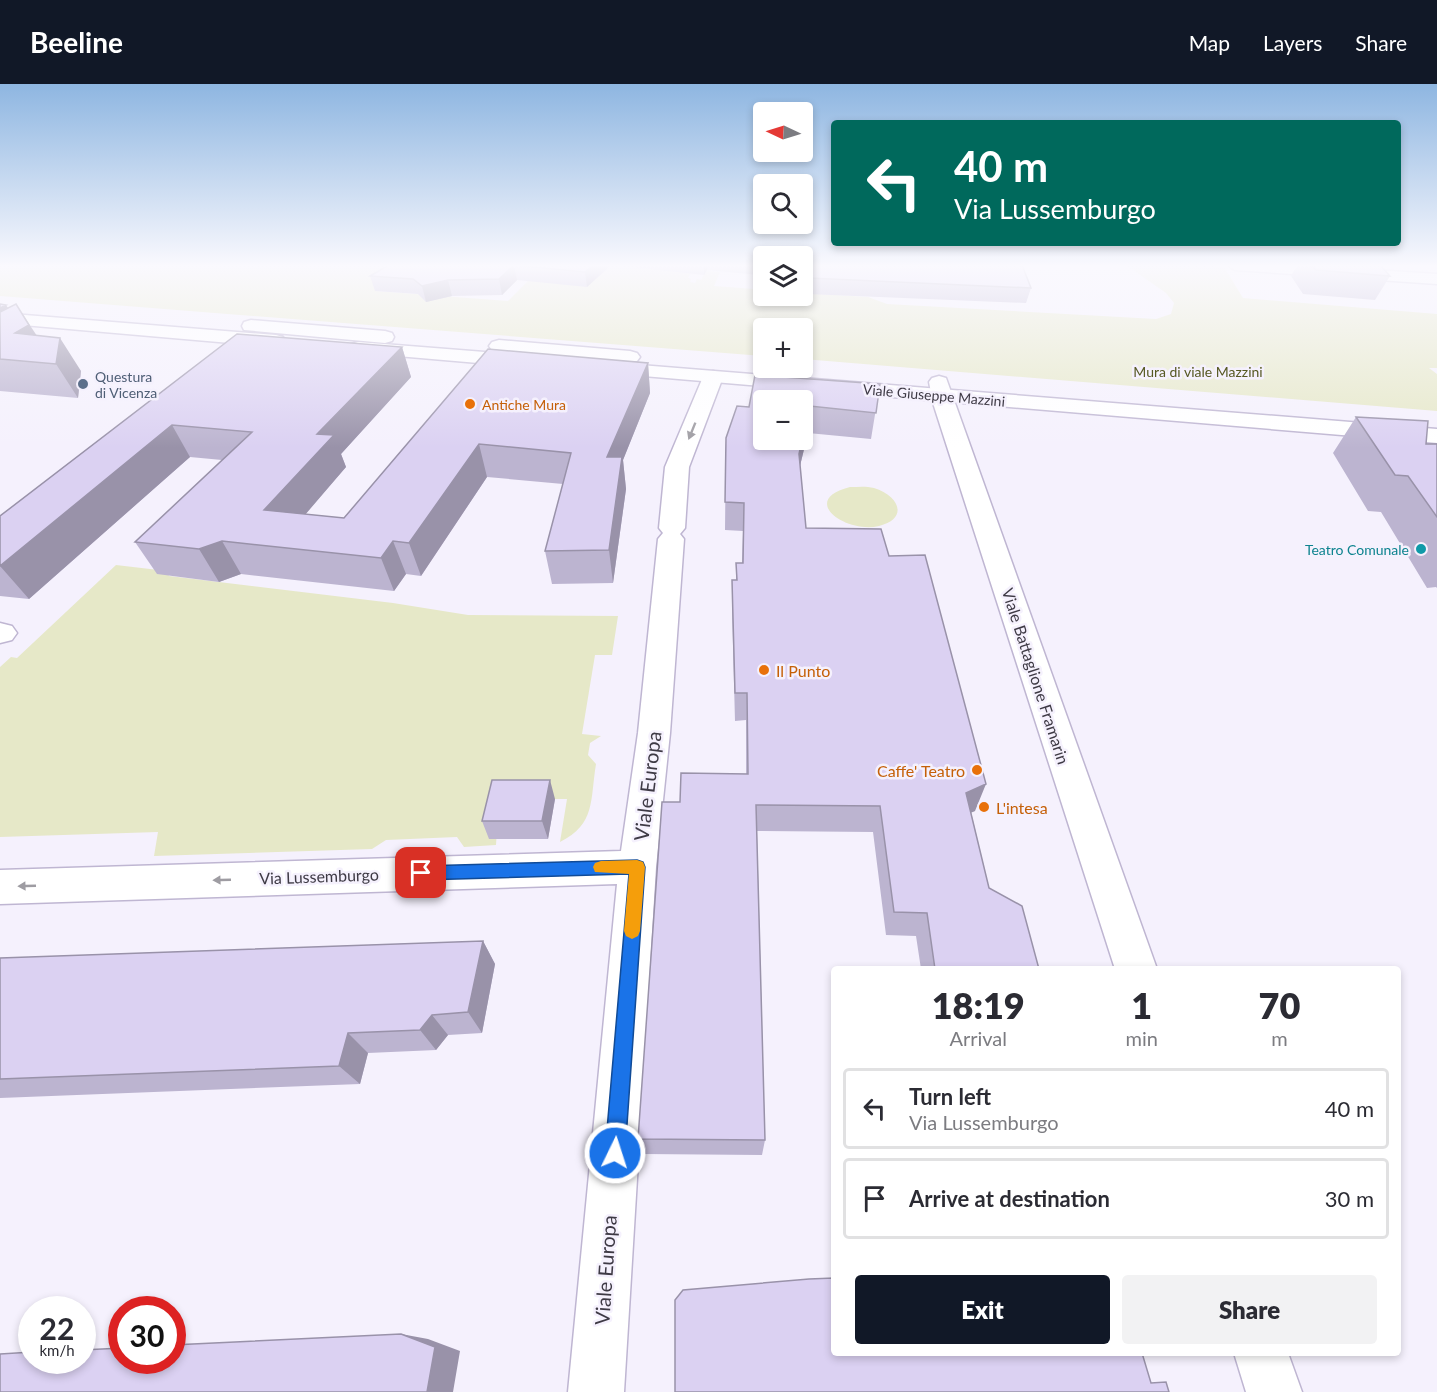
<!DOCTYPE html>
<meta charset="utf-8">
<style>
body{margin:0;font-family:Lato,sans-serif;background:#f2f2f3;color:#2b2b33;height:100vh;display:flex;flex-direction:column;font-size:22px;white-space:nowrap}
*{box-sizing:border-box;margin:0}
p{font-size:20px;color:#7c7c81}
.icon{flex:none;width:33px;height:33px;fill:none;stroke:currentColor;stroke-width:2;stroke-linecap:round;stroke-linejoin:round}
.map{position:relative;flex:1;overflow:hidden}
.drawer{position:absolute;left:831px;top:882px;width:570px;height:390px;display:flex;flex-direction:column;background:#fff;border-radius:6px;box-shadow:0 3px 9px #0003}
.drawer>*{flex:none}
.guide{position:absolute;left:831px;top:36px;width:570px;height:126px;border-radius:6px;box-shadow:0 3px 9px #0003;background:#00695c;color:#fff;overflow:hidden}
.needle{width:39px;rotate:274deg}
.tools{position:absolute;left:753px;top:18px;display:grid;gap:12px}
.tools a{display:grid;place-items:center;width:60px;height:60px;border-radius:6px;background:#fff;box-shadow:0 3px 9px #0003;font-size:30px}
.speed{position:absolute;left:18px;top:1212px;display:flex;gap:12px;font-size:30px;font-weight:700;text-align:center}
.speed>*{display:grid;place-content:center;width:78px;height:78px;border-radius:50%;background:#fff;box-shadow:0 3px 9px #0003;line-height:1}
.speed small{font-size:15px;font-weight:400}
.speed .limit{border:9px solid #d22;background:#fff;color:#111}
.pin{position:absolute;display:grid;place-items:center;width:51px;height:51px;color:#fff;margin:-26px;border-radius:12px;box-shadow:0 3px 9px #0006}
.me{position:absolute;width:66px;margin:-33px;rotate:4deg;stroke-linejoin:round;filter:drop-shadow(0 0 4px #0008)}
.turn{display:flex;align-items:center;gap:21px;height:126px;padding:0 24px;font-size:27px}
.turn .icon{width:78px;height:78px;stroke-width:2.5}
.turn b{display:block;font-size:42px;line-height:51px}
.eta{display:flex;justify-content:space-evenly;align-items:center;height:102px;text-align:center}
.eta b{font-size:36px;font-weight:800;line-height:42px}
.action{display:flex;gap:12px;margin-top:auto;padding:12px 24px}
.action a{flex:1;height:69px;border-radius:6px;background:#111827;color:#fff;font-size:24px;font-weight:800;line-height:69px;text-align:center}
.action a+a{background:#f2f2f3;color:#2b2b33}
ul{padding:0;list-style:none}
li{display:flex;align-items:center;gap:18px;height:81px;margin:0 12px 9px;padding:0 12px;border:3px solid #e1e1e2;border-radius:6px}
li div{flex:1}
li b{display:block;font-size:22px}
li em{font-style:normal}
header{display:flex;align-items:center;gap:36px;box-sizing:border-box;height:84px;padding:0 30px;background:#111827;color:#fff}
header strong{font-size:28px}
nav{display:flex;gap:33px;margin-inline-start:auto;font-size:21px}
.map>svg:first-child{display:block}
.green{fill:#e6e8c8}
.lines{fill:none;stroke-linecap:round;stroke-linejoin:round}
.minor-casing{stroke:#bfb6d2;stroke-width:3}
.major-casing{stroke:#bfb6d2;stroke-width:3}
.minor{fill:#fff;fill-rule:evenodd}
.major{fill:#fff;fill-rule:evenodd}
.wall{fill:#bcb4d0}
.shaded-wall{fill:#9992a9}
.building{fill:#dbd1f2;stroke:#9992a9;stroke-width:1.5}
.oneway{fill:#9e9ca2}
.route{fill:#1a73e8;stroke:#114b97;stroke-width:1.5}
.slow{fill:#f59e0b}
.service-dot{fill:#5c6f8a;stroke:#f5f1fd;stroke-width:2}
.food-dot{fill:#e8710a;stroke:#f5f1fd;stroke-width:2}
.culture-dot{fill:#0f9aa8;stroke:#f5f1fd;stroke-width:2}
.labels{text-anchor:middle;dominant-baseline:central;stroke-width:5;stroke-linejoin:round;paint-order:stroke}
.far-park-label{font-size:14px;fill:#565822;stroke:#f5f1fd}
.far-service-label{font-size:14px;fill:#4e5e75;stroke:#f5f1fd;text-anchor:start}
.far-street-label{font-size:14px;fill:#3e3a45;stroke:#f5f1fd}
.far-food-label{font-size:14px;fill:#c56008;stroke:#f5f1fd;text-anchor:start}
.far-culture-label{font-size:14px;fill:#0d838f;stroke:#f5f1fd;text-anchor:end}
.food-label{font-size:16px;fill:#c56008;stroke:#f5f1fd;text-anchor:start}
.street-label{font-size:16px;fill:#3e3a45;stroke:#f5f1fd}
.near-street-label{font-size:20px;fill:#3e3a45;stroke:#f5f1fd}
</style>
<header>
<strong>Beeline</strong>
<nav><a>Map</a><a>Layers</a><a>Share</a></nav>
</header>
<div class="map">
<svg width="1437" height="1308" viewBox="0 0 1437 1308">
<rect width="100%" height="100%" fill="#f5f1fd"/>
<path class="green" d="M 0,181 L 442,181 L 375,207 L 508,217 L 528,197 L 597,181 L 646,184 L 649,181 L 693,185 L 688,194 L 691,195 L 690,198 L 695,199 L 697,195 L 701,196 L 706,187 L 720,188 L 714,202 L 754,205 L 754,212 L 791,213 L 802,212 L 803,209 L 868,213 L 887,220 L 1156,235 L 1171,230 L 1174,219 L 1166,209 L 1126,181 L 1224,183 L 1243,214 L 1437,230 L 1437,284 L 1429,284 L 1437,290 L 1437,327 L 803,275 L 802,244 L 764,244 L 763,272 L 0,212 Z
M 850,403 C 858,403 866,402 874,404 C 898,411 910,434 879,442 C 846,450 798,416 850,403 Z
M 116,481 L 167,487 L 169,492 L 393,519 L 468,531 L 618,532 L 612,571 L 595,571 L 582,650 L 601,652 L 590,659 L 588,671 L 596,680 C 590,716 596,740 560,758 L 567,715 L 499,715 L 496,761 L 464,763 L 457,753 L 386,756 L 372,765 L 154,772 L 158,748 L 0,753 L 0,583 L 11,573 L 17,574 Z"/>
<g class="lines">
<g class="minor-casing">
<path id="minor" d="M 1227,181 L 1299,181 L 1437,190 L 1437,200 L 1235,186 Z
M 713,287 L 720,289 L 723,293 L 689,383 L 685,444 L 680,450 L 684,455 L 670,649 L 656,783 L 624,1308 L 568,1308 L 617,800 L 0,820 L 0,786 L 621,767 L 638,649 L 658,455 L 663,449 L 659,444 L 665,383 L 703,293 L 706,289 Z
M 939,292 L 946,294 L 955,319 L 1157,885 L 1115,885 L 933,319 L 929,298 L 932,294 Z
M 0,539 L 12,542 L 17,549 L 12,556 L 0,559 Z
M 1234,1269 L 1288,1269 L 1302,1308 L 1246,1308 Z"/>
</g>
<g class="major-casing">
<path id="major" d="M 0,229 L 276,251 L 283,253 L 285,257 L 283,261 L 276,263 L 0,239 Z
M 251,236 L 385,247 L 392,249 L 394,253 L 392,257 L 385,259 L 244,246 L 242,242 L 244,238 Z
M 499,256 L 630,267 L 637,269 L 640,273 L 637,277 L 630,279 L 492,266 L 489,262 L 492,258 Z
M 358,258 L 524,271 L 531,273 L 534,277 L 531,281 L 524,283 L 351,268 L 348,264 L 351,260 Z
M 603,278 L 1437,345 L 1437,359 L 596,288 L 593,284 L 596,280 Z"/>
</g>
<use href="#minor" class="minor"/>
<use href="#major" class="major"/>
</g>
<path class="wall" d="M 389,181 L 611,181 L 587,203 L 517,196 L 502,211 L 452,212 L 426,218 L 418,210 L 375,207 L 370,192 Z
M 614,181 L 764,181 L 764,211 L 760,211 L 758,208 L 759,191 L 707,186 L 704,191 Z
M 802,181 L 1031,204 L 1026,219 L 807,210 L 802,211 Z
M 1297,181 L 1380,181 L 1390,192 L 1375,216 L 1303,210 L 1291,192 Z
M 769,212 L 796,212 L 785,213 Z
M 0,220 L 8,224 L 36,251 L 81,287 L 78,314 L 0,307 Z
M 237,250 L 402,263 L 411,293 L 341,370 L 346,383 L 305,430 L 344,434 L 488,265 L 648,279 L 650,309 L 623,376 L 626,405 L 613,499 L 552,500 L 545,467 L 563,400 L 487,393 L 421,492 L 406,490 L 394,507 L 241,490 L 219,498 L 157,490 L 135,458 L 222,376 L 190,373 L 29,515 L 0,512 L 0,432 Z
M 880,300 L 871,355 L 808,349 L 800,382 L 806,444 L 889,472 L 975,727 L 971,728 L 989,804 L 1039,885 L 921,885 L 916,852 L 886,851 L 873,748 L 757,747 L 765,1056 L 762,1071 L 643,1070 L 638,1055 L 680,718 L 746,690 L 746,636 L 735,637 L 732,524 L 732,496 L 736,496 L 736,479 L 742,479 L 743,447 L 725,446 L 726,354 L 749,323 Z
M 1356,333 L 1426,360 L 1437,360 L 1437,504 L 1436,503 L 1427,504 L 1381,428 L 1368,427 L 1333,369 Z
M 555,715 L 548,755 L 489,755 L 482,737 Z
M 483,857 L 495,880 L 482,949 L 448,951 L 436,966 L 368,969 L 360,1000 L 0,1014 L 0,874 Z"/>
<path class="shaded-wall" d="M 514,181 L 517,196 L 502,211 L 499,195 Z
M 593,181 L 611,181 L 587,203 L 585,188 Z
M 704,181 L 707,181 L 707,186 L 704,191 Z
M 809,194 L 807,210 L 802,211 L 802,195 Z
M 448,196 L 452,212 L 426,218 L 422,202 Z
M 16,220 L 37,252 L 0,262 L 0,224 L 6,221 L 22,245 Z
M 60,254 L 81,287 L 78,314 L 56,280 Z
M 402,263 L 411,293 L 341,370 L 346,383 L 281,459 L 264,426 L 317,350 Z
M 648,279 L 650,309 L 623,376 L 626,405 L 613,499 L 609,466 L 607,373 Z
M 810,322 L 808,349 L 796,398 L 799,370 Z
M 172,341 L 190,373 L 29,515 L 0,482 Z
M 479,360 L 487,393 L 421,492 L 409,459 Z
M 222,457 L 241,490 L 219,498 L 199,465 Z
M 393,457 L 406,490 L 394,507 L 381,474 Z
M 550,696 L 555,715 L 548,755 L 542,737 Z
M 986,700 L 975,727 L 956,735 L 966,709 Z
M 483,857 L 495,880 L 482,949 L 468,928 Z
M 432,931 L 448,951 L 436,966 L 420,946 Z
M 348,949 L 368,969 L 360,1000 L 339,982 Z
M 401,1250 L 428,1255 L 460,1267 L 453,1308 L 427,1308 Z"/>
<path class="building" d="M 389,181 L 593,181 L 585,188 L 514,181 L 499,195 L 448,196 L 422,202 L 413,195 L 370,192 Z
M 761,181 L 764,181 L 764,195 L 761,195 L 759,193 Z
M 802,181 L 1022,181 L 1031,204 L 809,194 L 802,195 Z
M 1311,181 L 1380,181 L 1390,192 L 1316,186 Z
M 0,220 L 6,221 L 0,224 Z
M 16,220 L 29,241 L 15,249 L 60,254 L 56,280 L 0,275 L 0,228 Z
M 237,250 L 402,263 L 317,350 L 334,351 L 264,426 L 344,434 L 488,265 L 648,279 L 607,373 L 622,373 L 609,466 L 545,467 L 571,369 L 479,360 L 409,459 L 393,457 L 381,474 L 222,457 L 199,465 L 135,458 L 252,348 L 172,341 L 0,482 L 0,432 Z
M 755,291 L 880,300 L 876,329 L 810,322 L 802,354 L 802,316 L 764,316 L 764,356 L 802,356 L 799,370 L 806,444 L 881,445 L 889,472 L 925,471 L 986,700 L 966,709 L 989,804 L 1022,822 L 1039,885 L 935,885 L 927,829 L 894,828 L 880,722 L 756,721 L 765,1056 L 638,1055 L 662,718 L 680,718 L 681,689 L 748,690 L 747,609 L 735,609 L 732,496 L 737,496 L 736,479 L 743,479 L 744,419 L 725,418 L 726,354 L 737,322 L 749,323 Z
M 1356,333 L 1428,337 L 1426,360 L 1437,360 L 1437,433 L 1408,392 L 1395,391 Z
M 492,696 L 550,696 L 542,737 L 482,737 Z
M 483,857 L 468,928 L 432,931 L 420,946 L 348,949 L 339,982 L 0,995 L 0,874 Z
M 834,1194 L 834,1269 L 1142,1269 L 1151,1299 L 1166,1298 L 1169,1308 L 675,1308 L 675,1216 L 683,1206 L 809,1195 Z
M 401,1250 L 435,1263 L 427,1308 L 0,1308 L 0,1270 L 32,1268 L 32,1276 L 82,1276 L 82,1266 L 122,1264 L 122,1276 L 172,1276 L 172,1261 Z"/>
<defs><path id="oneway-solid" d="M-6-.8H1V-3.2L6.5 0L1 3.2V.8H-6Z" transform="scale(1.5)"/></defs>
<g class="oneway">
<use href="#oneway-solid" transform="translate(692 347) rotate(112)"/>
<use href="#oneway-solid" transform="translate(222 796) rotate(178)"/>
<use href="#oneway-solid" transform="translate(27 802) rotate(178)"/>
</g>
<linearGradient id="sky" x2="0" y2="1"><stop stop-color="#8eb6e1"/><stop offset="0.5" stop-color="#faf9fe"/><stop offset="1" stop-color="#faf9fe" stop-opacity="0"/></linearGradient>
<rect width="1437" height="364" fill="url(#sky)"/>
<path class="route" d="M 637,776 L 643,778 L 645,783 L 625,1069 L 622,1076 L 615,1079 L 608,1076 L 605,1069 L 629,790 L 421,796 L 416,794 L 413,789 L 416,784 L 421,782 Z"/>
<path class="slow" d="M 637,776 L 643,778 L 645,783 L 640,847 L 638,852 L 632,855 L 626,852 L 624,847 L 629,790 L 595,788 L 593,783 L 595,779 L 601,777 Z"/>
<circle class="service-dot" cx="83" cy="300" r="6"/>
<g class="food-dot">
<circle cx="470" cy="320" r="6"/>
<circle cx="764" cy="586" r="6"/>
<circle cx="977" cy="686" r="6"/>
<circle cx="984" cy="723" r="6"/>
</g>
<circle class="culture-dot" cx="1421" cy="465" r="6"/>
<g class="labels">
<g class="far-park-label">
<text x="1198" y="287">Mura di viale Mazzini</text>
</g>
<g class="far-service-label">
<text x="95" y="292">Questura<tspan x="95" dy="16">di Vicenza</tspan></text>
</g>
<g class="far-street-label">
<text transform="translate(934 311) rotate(5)">Viale Giuseppe Mazzini</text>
</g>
<g class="far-food-label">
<text x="482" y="320">Antiche Mura</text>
</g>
<g class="far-culture-label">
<text x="1409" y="465">Teatro Comunale</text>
</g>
<g class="food-label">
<text x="776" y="586">Il Punto</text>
<text x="965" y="686" text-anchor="end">Caffe' Teatro</text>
<text x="996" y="723">L'intesa</text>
</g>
<g class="street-label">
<text transform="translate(1036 592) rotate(72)">Viale Battaglione Framarin</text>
<text transform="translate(319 792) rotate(-2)">Via Lussemburgo</text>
</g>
<g class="near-street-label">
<text transform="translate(647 702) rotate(-83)">Viale Europa</text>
<text transform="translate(605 1186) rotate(-86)">Viale Europa</text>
</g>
</g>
</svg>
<div class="tools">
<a><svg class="needle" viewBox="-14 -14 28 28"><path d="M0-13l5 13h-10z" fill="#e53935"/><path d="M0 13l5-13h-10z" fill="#7c7c81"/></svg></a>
<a><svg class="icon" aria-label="search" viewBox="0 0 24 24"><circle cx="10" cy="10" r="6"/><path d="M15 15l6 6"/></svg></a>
<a><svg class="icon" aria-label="layers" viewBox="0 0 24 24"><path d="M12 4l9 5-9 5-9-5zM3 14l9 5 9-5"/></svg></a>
<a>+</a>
<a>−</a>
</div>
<div class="speed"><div>22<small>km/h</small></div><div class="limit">30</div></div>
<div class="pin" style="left:421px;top:789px;background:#d93025"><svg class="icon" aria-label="arrive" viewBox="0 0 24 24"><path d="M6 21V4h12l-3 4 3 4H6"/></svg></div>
<svg class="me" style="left:615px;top:1069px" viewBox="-20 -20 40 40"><circle r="17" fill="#1a73e8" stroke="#fff" stroke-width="3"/><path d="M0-11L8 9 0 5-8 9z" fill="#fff"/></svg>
<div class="guide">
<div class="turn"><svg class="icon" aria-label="left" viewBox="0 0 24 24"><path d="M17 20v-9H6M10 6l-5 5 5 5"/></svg><div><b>40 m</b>Via Lussemburgo</div></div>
</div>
<section class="drawer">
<div class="eta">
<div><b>18:19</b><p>Arrival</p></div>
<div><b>1</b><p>min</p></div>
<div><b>70</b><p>m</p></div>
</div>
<ul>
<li><svg class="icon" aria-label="left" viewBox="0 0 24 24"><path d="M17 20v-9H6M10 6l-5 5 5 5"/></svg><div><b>Turn left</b><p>Via Lussemburgo</p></div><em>40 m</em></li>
<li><svg class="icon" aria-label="arrive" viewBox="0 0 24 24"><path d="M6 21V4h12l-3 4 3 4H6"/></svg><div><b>Arrive at destination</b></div><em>30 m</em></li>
</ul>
<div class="action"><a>Exit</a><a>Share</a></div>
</section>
</div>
